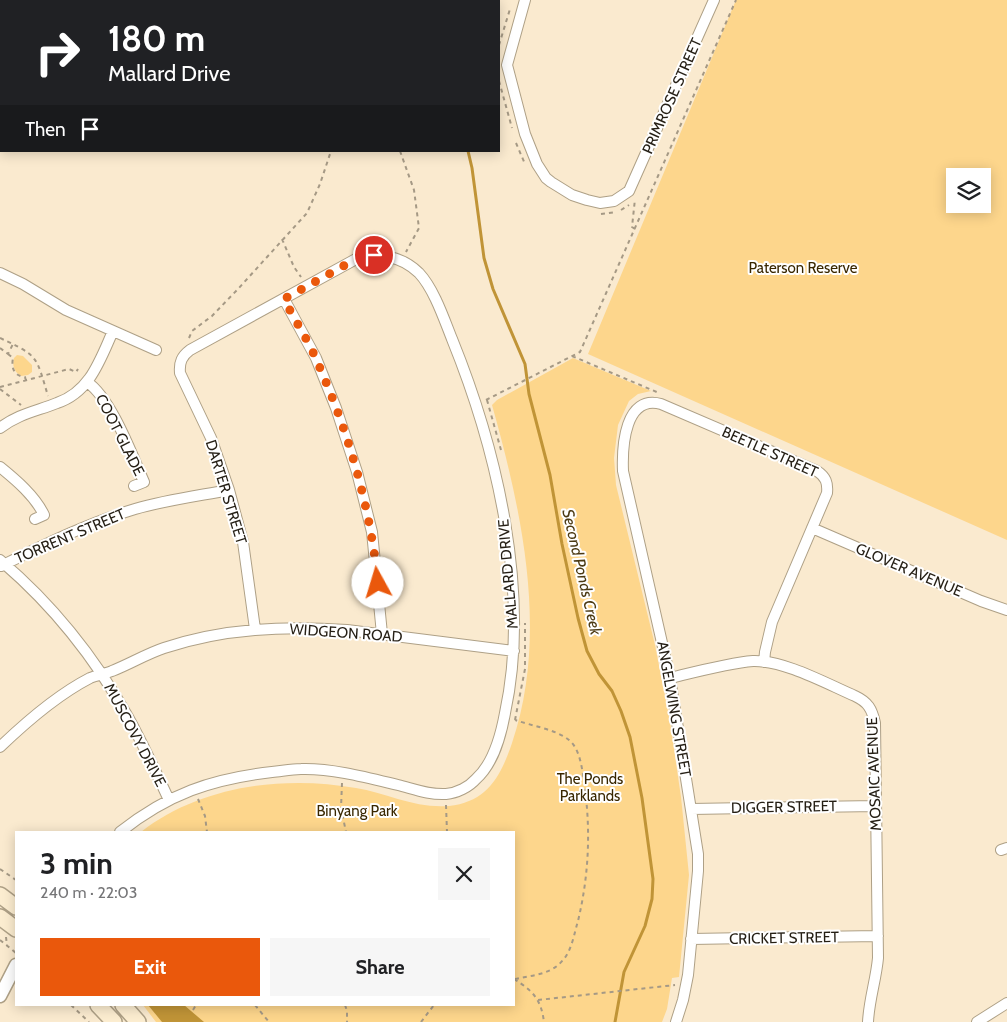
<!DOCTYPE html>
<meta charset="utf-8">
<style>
body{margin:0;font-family:Cabin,sans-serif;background:#f6f6f6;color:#202124;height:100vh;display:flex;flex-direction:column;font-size:19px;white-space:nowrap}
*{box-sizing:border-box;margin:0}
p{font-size:16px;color:#757577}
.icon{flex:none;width:28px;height:28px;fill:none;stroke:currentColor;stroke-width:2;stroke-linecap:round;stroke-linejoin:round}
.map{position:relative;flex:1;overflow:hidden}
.panel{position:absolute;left:15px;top:831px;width:500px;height:175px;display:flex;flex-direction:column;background:#fff;border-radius:0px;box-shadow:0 2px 12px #0003}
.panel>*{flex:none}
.banner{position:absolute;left:0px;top:0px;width:500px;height:152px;box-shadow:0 2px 12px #0003;background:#202124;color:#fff;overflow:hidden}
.tools{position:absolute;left:946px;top:168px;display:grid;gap:10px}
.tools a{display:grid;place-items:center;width:45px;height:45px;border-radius:0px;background:#fff;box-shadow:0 2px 12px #0003;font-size:25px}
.pin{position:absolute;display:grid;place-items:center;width:42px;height:42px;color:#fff;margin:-21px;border:2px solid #fff;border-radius:50%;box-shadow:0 1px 5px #0007}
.me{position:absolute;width:55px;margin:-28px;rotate:354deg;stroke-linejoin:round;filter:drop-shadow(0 0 4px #0008)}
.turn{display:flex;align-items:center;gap:18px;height:105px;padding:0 25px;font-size:22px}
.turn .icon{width:65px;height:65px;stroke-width:2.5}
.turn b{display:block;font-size:35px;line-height:42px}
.then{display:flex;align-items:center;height:48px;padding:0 25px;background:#0003;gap:10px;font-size:19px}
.round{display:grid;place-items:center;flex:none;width:52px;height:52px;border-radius:0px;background:#f6f6f6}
.overview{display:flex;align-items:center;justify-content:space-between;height:85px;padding:0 25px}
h1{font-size:30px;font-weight:700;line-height:38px}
.primary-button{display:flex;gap:10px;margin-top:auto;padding:10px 25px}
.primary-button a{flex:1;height:58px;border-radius:0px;background:#ea580c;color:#fff;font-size:20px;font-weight:700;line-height:58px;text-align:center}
.primary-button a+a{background:#f6f6f6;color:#202124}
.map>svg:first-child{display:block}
.green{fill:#fdd68c;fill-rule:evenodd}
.water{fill:#c09437}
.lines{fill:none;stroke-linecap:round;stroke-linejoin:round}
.stream{stroke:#c09437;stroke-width:3}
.minor-casing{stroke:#aea086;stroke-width:12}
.tertiary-casing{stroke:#aea086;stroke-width:15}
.secondary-casing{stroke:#aea086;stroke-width:18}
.path{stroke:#a59985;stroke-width:2;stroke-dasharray:4 4;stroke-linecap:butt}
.minor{stroke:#fff;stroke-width:10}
.tertiary{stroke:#fff;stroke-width:12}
.secondary{stroke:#fcedd0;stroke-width:15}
.route{stroke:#ea580c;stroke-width:9;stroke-dasharray:0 16.2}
.labels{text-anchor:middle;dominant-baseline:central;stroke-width:4;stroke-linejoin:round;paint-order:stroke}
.street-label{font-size:15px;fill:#251f15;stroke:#fff}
.park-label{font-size:15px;fill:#392700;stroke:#fff}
.water-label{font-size:16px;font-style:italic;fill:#4c3a13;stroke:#fff}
</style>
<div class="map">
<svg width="1007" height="1022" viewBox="0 0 1007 1022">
<rect width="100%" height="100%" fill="#faeacf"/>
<path class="green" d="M 736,0 L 1007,0 L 1007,540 L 588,354 ZM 955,176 L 982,176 L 982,204 L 955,204 Z
M 17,355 L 23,356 L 32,365 L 32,372 L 28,375 L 21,376 C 14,372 12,365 14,358 Z
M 573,358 L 651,391 L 638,394 L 629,401 L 618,425 L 614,458 L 616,485 L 655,645 L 670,722 L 681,797 L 689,875 L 679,977 L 672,978 L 667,1009 L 662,1022 L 156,1022 L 143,1005 L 514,1005 L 514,832 L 141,832 C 200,786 283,775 356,788 C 386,793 417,809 449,806 C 487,802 501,776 512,743 C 549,634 522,512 492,405 L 497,400 Z"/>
<path class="water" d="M 148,1005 L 184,1005 L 204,1022 L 162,1022 Z"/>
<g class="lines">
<path class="stream" d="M 377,1 L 377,0
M 468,151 L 472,168 L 484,258 L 493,289 L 525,364 L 529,394 L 550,475 L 562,544 L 578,618 L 587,651 L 599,674 L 612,691 L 621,711 L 630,737 L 642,798 L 653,879 L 652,899 L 645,926 L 624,972 L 615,1022"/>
<g class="minor-casing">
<path id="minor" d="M 525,0 L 507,65 L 525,134 L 537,164 L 546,178 L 551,182 L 572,195 L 587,200 L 600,203 L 614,201 L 629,191 L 714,0
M 0,273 L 23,284 L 66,310 L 156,350
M 284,299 L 316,358 L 336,408 L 357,472 L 372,532 L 382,634
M 87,382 C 111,398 132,455 144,482 L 134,486
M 0,428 C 18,414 37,411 57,403 C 90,392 100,360 113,331
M 0,467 C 16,480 35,496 44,515 L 35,519
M 812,528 L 981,601 L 1007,610
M 0,560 C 52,604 95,658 128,717 C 143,744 156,772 169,800
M 1,566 C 44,545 88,523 135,509 C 166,500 197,496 229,490
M 670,678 C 695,672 729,663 753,661 C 784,660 827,684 855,696 C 868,702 872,709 875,723 L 878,958 C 876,980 869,1000 868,1022
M 0,747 C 27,721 57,695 90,678 C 97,675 105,674 112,671 C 130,664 146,654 164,648 C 224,628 285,626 347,630 L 514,651
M 691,809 L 876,806
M 120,832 C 168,794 211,779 272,772 C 282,771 292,769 301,769 C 332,768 369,778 398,785 C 414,789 429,795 446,794 C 457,793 469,787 476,779 C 494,763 501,735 505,713 C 531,593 497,450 452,339 C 444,319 434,289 419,273 C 402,256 378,252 356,259 L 190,350 C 182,356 179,362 180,373 L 211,438 L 229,490 L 243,542 L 255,629
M 1001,850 L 1007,848
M 691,939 L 878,936
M 676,1022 L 683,1000 L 688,975 L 698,871 L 698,854 L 670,678 L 623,471 C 622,446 625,394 661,404 L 817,471 C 826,477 828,483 827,493 L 772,622 L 765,652 L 764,662
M 977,1022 L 1007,1003"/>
</g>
<g class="tertiary-casing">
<path id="tertiary" d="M 0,996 L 16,965"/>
</g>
<g class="secondary-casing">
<path id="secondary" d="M 0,895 L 16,907
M 0,917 L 16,929
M 98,1005 L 114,1022
M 123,1005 L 138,1022"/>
</g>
<path class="path" d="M 286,1 L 287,0
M 340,1 L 341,0
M 499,45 L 510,9
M 499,81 L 512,128
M 516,143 L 525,164
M 400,151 L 414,190 L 419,228 L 406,252
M 621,210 L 629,205
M 601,214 L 616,212
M 635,229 L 632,227 L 635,199
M 282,239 L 294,267 L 301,277
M 0,338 C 39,356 36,356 48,396
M 189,338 L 192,331 L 212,316 L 238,289 L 307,213 L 320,184 L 331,151
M 0,348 L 8,354 L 13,344
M 8,354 L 13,358 C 11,368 14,376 25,377 L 26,381
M 572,356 L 659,393
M 0,387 L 69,369 L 76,372 L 78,369
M 0,389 L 21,405
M 486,400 L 580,352 L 736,0
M 487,400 L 501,450
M 515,720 L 525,669 L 525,623
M 342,783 L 341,808 L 346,832
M 198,799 L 205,816 L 207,832
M 446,805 L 447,832
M 0,869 L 16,880
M 6,937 L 7,946
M 0,940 L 16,953
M 514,979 C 533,991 541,999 544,1022
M 515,979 C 532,975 551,975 563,960 C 572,950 574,934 578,921 C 589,875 591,829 584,782 C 582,768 580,749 569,740 C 555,729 532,726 515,720
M 538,1000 L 675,985
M 71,1005 L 89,1022
M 255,1005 L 269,1022
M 345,1005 L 347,1011 L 347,1022
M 193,1010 L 196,1005
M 421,1022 L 434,1005"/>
<use href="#minor" class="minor"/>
<use href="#tertiary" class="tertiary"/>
<use href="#secondary" class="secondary"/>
</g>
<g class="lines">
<path class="route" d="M 374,255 L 356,259 L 284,299 C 294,319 307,338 316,359 C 348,430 370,505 378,583"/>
</g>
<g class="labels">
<g class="street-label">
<text transform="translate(672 96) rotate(-66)">PRIMROSE STREET</text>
<text transform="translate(120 435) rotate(63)">COOT GLADE</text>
<text transform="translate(770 452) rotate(24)">BEETLE STREET</text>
<text transform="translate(226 492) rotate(73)">DARTER STREET</text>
<text transform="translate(70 536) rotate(-23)">TORRENT STREET</text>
<text transform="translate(909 570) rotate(23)">GLOVER AVENUE</text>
<text transform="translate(508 574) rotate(-95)">MALLARD DRIVE</text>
<text transform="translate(346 633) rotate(4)">WIDGEON ROAD</text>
<text transform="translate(674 709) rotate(80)">ANGELWING STREET</text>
<text transform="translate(135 735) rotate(62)">MUSCOVY DRIVE</text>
<text transform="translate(874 774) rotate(-92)">MOSAIC AVENUE</text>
<text transform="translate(784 807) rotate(-1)">DIGGER STREET</text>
<text transform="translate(784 938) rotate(-1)">CRICKET STREET</text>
</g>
<g class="park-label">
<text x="803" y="268">Paterson Reserve</text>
<text x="590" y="779">The Ponds<tspan x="590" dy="17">Parklands</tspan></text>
<text x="357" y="811">Binyang Park</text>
</g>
<g class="water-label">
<text transform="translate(582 572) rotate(77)">Second Ponds Creek</text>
</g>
</g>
</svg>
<div class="tools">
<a><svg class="icon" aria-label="layers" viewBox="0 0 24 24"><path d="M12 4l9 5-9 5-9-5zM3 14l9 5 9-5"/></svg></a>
</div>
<div class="pin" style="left:374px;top:255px;background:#d93025"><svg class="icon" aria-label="arrive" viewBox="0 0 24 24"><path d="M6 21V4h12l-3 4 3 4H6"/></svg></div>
<svg class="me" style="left:378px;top:583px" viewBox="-20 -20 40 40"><circle r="19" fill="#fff"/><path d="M0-13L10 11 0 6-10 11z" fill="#ea580c"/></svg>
<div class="banner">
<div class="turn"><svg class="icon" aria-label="right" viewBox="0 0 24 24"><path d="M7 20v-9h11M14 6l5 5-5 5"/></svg><div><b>180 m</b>Mallard Drive</div></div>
<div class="then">Then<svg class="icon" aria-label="arrive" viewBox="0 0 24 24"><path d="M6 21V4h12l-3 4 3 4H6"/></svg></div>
</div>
<section class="panel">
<div class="overview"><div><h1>3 min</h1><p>240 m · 22:03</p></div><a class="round"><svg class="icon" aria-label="close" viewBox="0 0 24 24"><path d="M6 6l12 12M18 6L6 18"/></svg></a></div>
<div class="primary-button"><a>Exit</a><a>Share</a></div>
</section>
</div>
